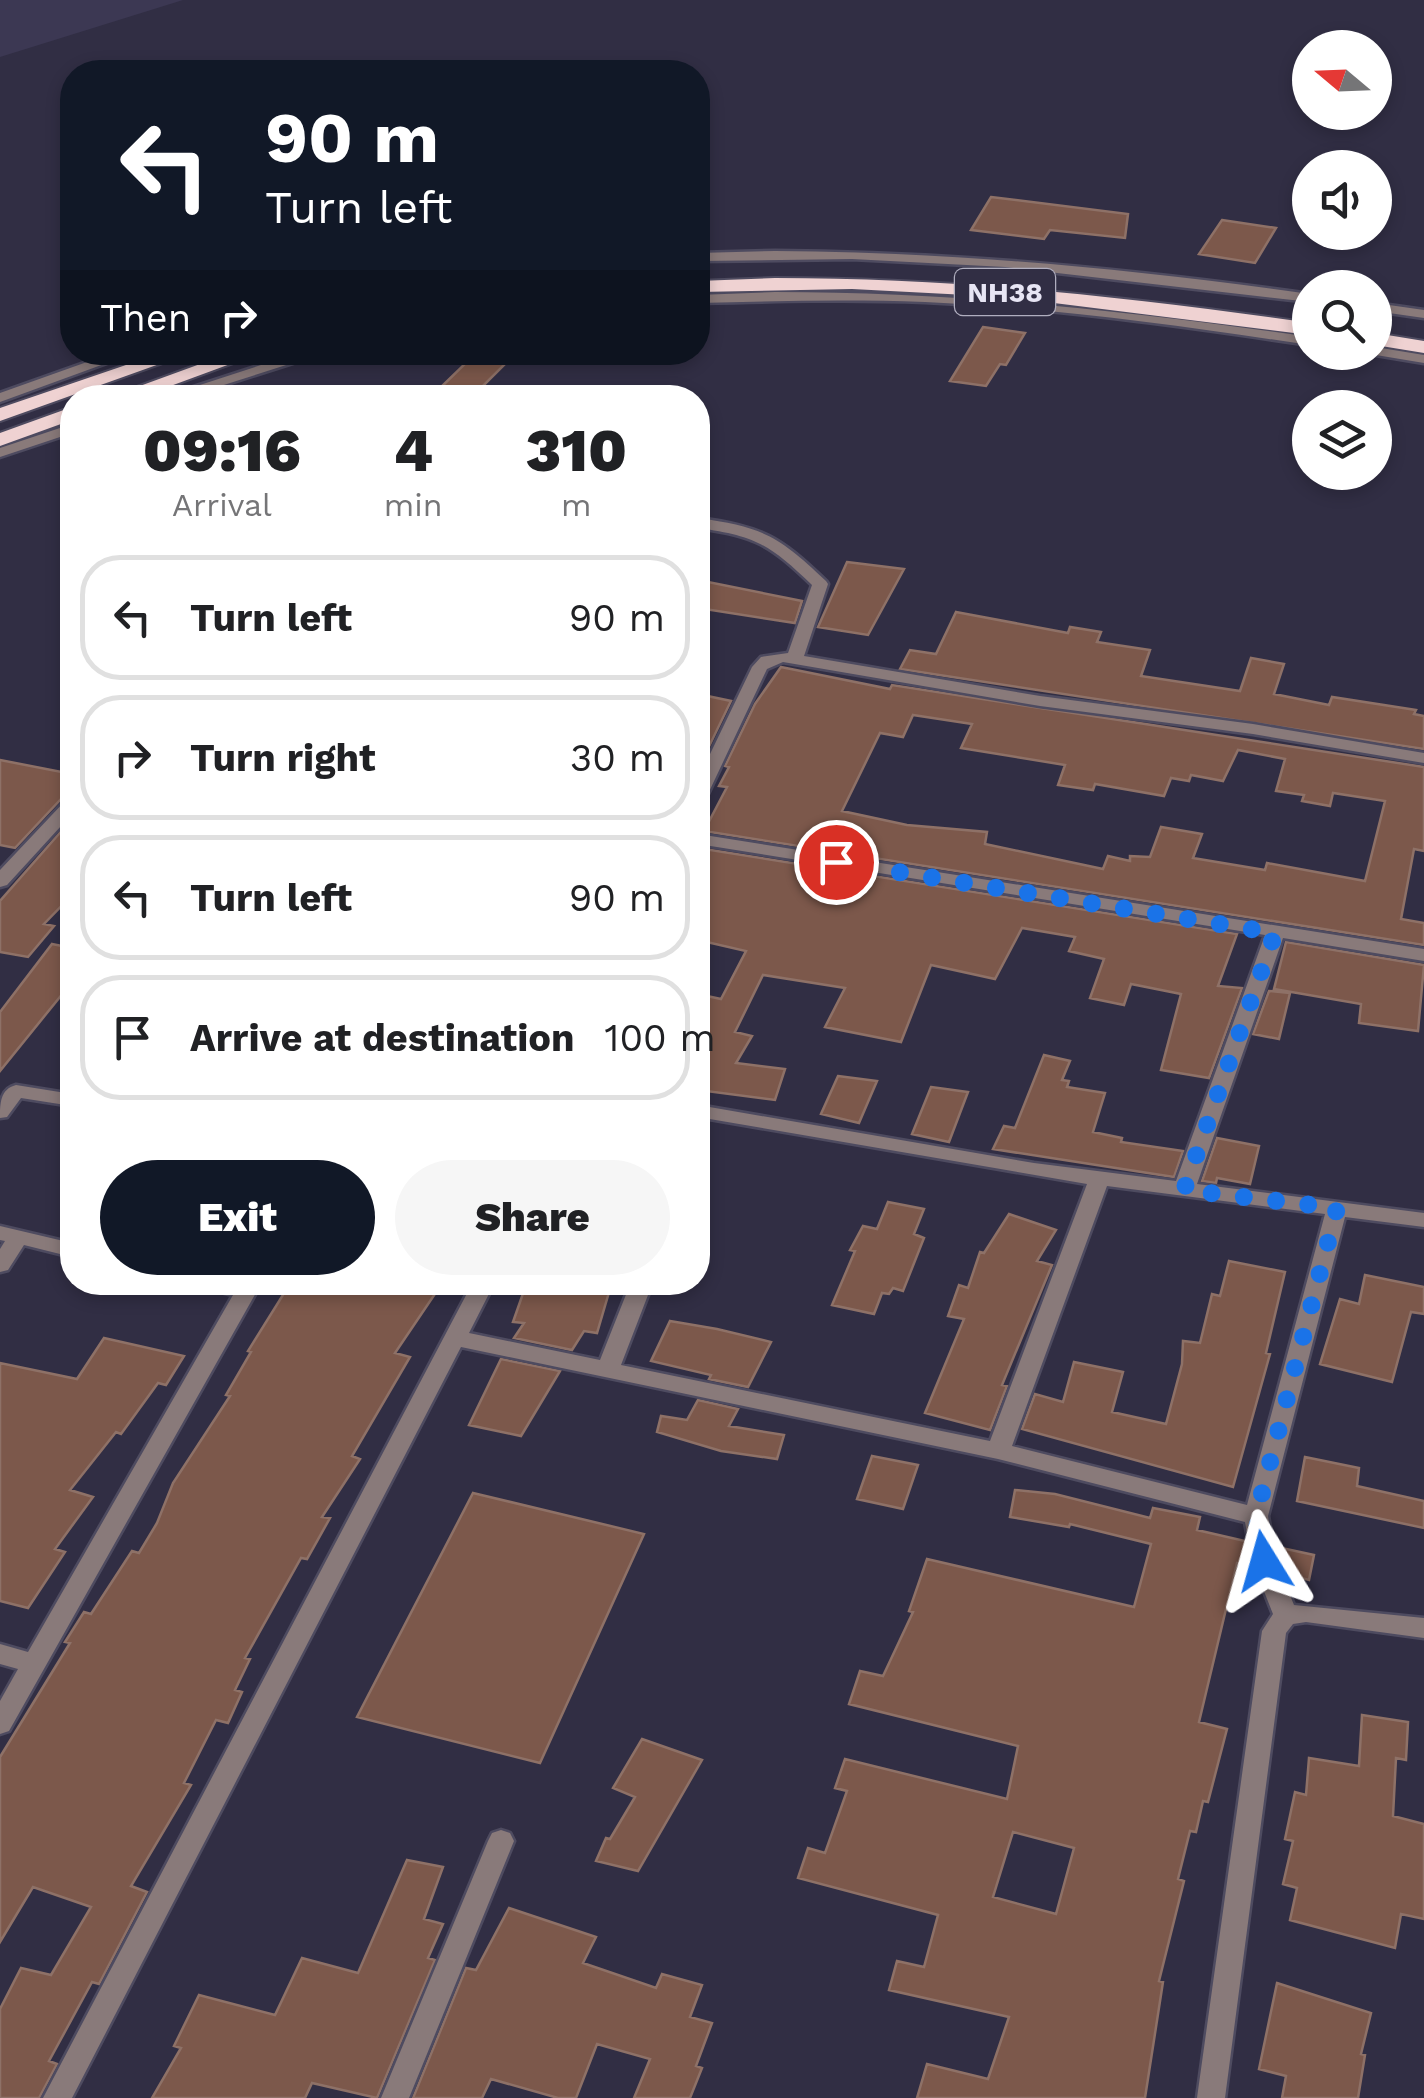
<!DOCTYPE html>
<style>
body{margin:0;font-family:"Work Sans",sans-serif;background:#f6f6f6;color:#202124;height:100vh;display:flex;flex-direction:column;font-size:38px;white-space:nowrap}
*{box-sizing:border-box;margin:0}
p{font-size:32px;color:#757577}
.icon{flex:none;width:55px;height:55px;fill:none;stroke:currentColor;stroke-width:2;stroke-linecap:round;stroke-linejoin:round}
.map{position:relative;flex:1;overflow:hidden}
.panel{position:absolute;left:60px;top:385px;width:650px;height:910px;display:flex;flex-direction:column;background:#fff;border-radius:40px;box-shadow:0 5px 15px #0003}
.panel>*{flex:none}
.banner{position:absolute;left:60px;top:60px;width:650px;height:305px;border-radius:40px;box-shadow:0 5px 15px #0003;background:#111827;color:#fff;overflow:hidden}
.needle{width:65px;rotate:289deg}
.buttons{position:absolute;left:1292px;top:30px;display:grid;gap:20px}
.buttons a{display:grid;place-items:center;width:100px;height:100px;border-radius:50%;background:#fff;box-shadow:0 5px 15px #0003;font-size:50px}
.pin{position:absolute;display:grid;place-items:center;width:85px;height:85px;color:#fff;margin:-42px;border:5px solid #fff;border-radius:50%;box-shadow:0 2px 10px #0007}
.me{position:absolute;width:110px;margin:-55px;rotate:352deg;stroke-linejoin:round;filter:drop-shadow(0 0 8px #0008)}
.turn{display:flex;align-items:center;gap:35px;height:210px;padding:0 40px;font-size:45px}
.turn .icon{width:130px;height:130px;stroke-width:2.5}
.turn b{display:block;font-size:70px;line-height:85px}
.then{display:flex;align-items:center;height:95px;padding:0 40px;background:#0003;gap:20px;font-size:38px}
.eta{display:flex;justify-content:space-evenly;align-items:center;height:170px;text-align:center}
.eta b{font-size:60px;font-weight:800;line-height:70px}
.primary-button{display:flex;gap:20px;margin-top:auto;padding:20px 40px}
.primary-button a{flex:1;height:115px;border-radius:60px;background:#111827;color:#fff;font-size:40px;font-weight:800;line-height:115px;text-align:center}
.primary-button a+a{background:#f6f6f6;color:#202124}
ul{padding:0;list-style:none}
li{display:flex;align-items:center;gap:30px;height:125px;margin:0 20px 15px;padding:0 20px;border:5px solid #e0e0e0;border-radius:40px}
li div{flex:1}
li b{display:block;font-size:38px}
li em{font-style:normal}
.map>svg:first-child{display:block}
.built{fill:#3c3853}
.building{fill:#7c584b;stroke:#8e7167;stroke-width:2.5;fill-rule:evenodd}
.lines{fill:none;stroke-linecap:round;stroke-linejoin:round}
.minor-casing{stroke:#4e4b60;stroke-width:5}
.tertiary-casing{stroke:#4e4b60;stroke-width:5}
.trunk-casing{stroke:#4e4b60;stroke-width:4}
.minor{fill:#897a7a;fill-rule:evenodd}
.tertiary{fill:#897a7a;fill-rule:evenodd}
.trunk{fill:#efd2d2;fill-rule:evenodd}
.route{stroke:#1a73e8;stroke-width:18;stroke-dasharray:0 32.4}
.labels{text-anchor:middle;dominant-baseline:central;stroke-width:10;stroke-linejoin:round;paint-order:stroke}
.shield{fill:#312e44;stroke:#b0aebf;stroke-width:2.5}
.shield-label{font-size:28px;font-weight:bold;fill:#e7e5f4}
</style>
<div class="map">
<svg width="1424" height="2098" viewBox="0 0 1424 2098">
<rect width="100%" height="100%" fill="#312e44"/>
<path class="built" d="M 0,0 L 183,0 L 0,57 Z"/>
<path class="building" d="M 991,197 L 1128,214 L 1125,238 L 1050,230 L 1044,239 L 971,230 Z
M 1222,220 L 1276,228 L 1255,263 L 1199,254 Z
M 983,327 L 1025,333 L 1006,365 L 1000,364 L 986,386 L 950,381 Z
M 474,355 L 508,361 L 472,397 L 437,391 Z
M 847,562 L 904,569 L 868,635 L 818,627 Z
M 698,580 L 802,601 L 795,623 L 698,608 Z
M 956,612 L 1068,633 L 1070,627 L 1101,632 L 1097,642 L 1150,650 L 1141,676 L 1240,691 L 1251,658 L 1284,664 L 1274,694 L 1329,705 L 1332,697 L 1416,710 L 1414,714 L 1424,716 L 1424,749 L 900,669 L 910,650 L 936,654 Z
M 781,667 L 890,689 L 892,685 L 1424,767 L 1424,851 L 1414,849 L 1401,919 L 1424,923 L 1424,945 L 704,831 L 727,787 L 719,786 L 729,767 L 725,766 L 755,704 ZM 913,715 L 972,724 L 961,748 L 1065,765 L 1058,785 L 1093,790 L 1095,784 L 1164,796 L 1171,778 L 1189,781 L 1191,775 L 1223,781 L 1238,750 L 1285,759 L 1276,791 L 1304,795 L 1302,801 L 1330,806 L 1333,793 L 1385,801 L 1365,881 L 1267,863 L 1265,870 L 1193,858 L 1202,834 L 1161,827 L 1150,857 L 1130,856 L 1130,861 L 1108,856 L 1103,869 L 985,844 L 987,832 L 907,825 L 842,811 L 880,733 L 903,737 Z
M 698,694 L 731,701 L 701,763 L 698,763 Z
M 0,760 L 72,774 L 72,796 L 63,797 L 15,848 L 0,845 Z
M 72,819 L 72,895 L 44,924 L 54,926 L 28,957 L 0,952 L 0,901 Z
M 698,848 L 1237,934 L 1218,986 L 1242,988 L 1209,1078 L 1161,1070 L 1181,994 L 1131,984 L 1124,1005 L 1090,998 L 1104,959 L 1069,951 L 1075,937 L 1022,928 L 995,979 L 931,965 L 901,1042 L 825,1027 L 845,988 L 763,975 L 735,1032 L 752,1036 L 736,1063 L 785,1069 L 775,1100 L 698,1090 L 698,994 L 721,999 L 746,951 L 698,940 Z
M 1286,942 L 1424,965 L 1418,1031 L 1359,1023 L 1361,1004 L 1274,989 Z
M 52,944 L 72,948 L 72,982 L 0,1071 L 0,1012 Z
M 1269,991 L 1290,993 L 1279,1039 L 1253,1034 Z
M 1044,1055 L 1070,1061 L 1062,1080 L 1069,1081 L 1067,1087 L 1105,1093 L 1093,1132 L 1122,1138 L 1121,1142 L 1183,1151 L 1174,1177 L 993,1149 L 1004,1126 L 1015,1128 Z
M 838,1076 L 877,1081 L 859,1123 L 821,1114 Z
M 931,1087 L 968,1092 L 949,1142 L 912,1134 Z
M 1217,1138 L 1259,1146 L 1250,1184 L 1217,1178 L 1216,1183 L 1202,1181 Z
M 888,1202 L 924,1209 L 914,1234 L 924,1238 L 903,1291 L 893,1288 L 889,1294 L 882,1293 L 874,1314 L 832,1305 L 855,1251 L 850,1250 L 863,1226 L 877,1229 Z
M 1009,1214 L 1056,1230 L 1037,1261 L 1052,1265 L 1002,1385 L 1007,1386 L 990,1430 L 925,1413 L 964,1319 L 948,1316 L 959,1285 L 968,1288 L 980,1252 L 984,1253 Z
M 1229,1261 L 1285,1272 L 1266,1353 L 1270,1354 L 1233,1487 L 1022,1429 L 1035,1394 L 1063,1402 L 1074,1362 L 1123,1372 L 1112,1412 L 1166,1424 L 1182,1364 L 1183,1341 L 1200,1343 L 1212,1294 L 1220,1296 Z
M 1365,1275 L 1424,1287 L 1424,1314 L 1411,1312 L 1392,1382 L 1320,1364 L 1340,1299 L 1359,1304 Z
M 291,1282 L 443,1282 L 395,1353 L 410,1357 L 352,1456 L 360,1459 L 322,1517 L 330,1518 L 307,1559 L 301,1558 L 245,1658 L 250,1659 L 235,1690 L 242,1692 L 228,1723 L 216,1720 L 184,1783 L 191,1785 L 131,1886 L 147,1892 L 99,1984 L 92,1982 L 49,2061 L 57,2064 L 39,2098 L 0,2098 L 0,2009 L 21,1968 L 51,1975 L 91,1907 L 33,1887 L 0,1942 L 0,1757 L 70,1643 L 65,1642 L 84,1612 L 91,1614 L 132,1551 L 139,1553 L 157,1523 L 173,1483 L 230,1396 L 226,1395 L 251,1352 L 248,1351 Z
M 527,1282 L 612,1282 L 597,1333 L 584,1331 L 572,1350 L 514,1338 L 524,1323 L 513,1322 Z
M 670,1321 L 717,1329 L 771,1342 L 748,1387 L 709,1379 L 711,1375 L 651,1361 Z
M 104,1338 L 184,1356 L 166,1385 L 158,1383 L 121,1434 L 116,1432 L 70,1490 L 93,1497 L 55,1549 L 65,1552 L 28,1608 L 0,1601 L 0,1363 L 77,1379 Z
M 501,1359 L 560,1371 L 521,1436 L 469,1425 Z
M 698,1400 L 738,1409 L 729,1426 L 784,1435 L 777,1459 L 721,1451 L 657,1432 L 661,1416 L 687,1420 Z
M 872,1456 L 918,1465 L 903,1509 L 857,1499 Z
M 1305,1457 L 1359,1468 L 1357,1486 L 1424,1501 L 1424,1528 L 1297,1501 Z
M 1015,1490 L 1055,1494 L 1150,1518 L 1153,1508 L 1200,1517 L 1197,1530 L 1245,1541 L 1250,1566 L 1237,1563 L 1199,1722 L 1227,1729 L 1208,1802 L 1203,1801 L 1196,1832 L 1190,1831 L 1178,1879 L 1184,1881 L 1159,1981 L 1163,1982 L 1145,2098 L 917,2098 L 927,2064 L 988,2079 L 1009,2017 L 889,1990 L 897,1961 L 924,1967 L 938,1915 L 798,1878 L 808,1848 L 825,1853 L 847,1791 L 835,1788 L 845,1759 L 1007,1799 L 1018,1746 L 849,1704 L 860,1671 L 883,1676 L 913,1612 L 909,1611 L 927,1559 L 1134,1607 L 1151,1544 L 1070,1524 L 1069,1527 L 1010,1517 ZM 1013,1832 L 1074,1848 L 1056,1914 L 993,1897 Z
M 473,1493 L 644,1534 L 540,1763 L 357,1717 Z
M 1277,1547 L 1314,1555 L 1309,1580 L 1286,1574 Z
M 1362,1715 L 1408,1722 L 1406,1760 L 1396,1758 L 1393,1816 L 1424,1824 L 1424,1919 L 1401,1914 L 1395,1948 L 1290,1920 L 1297,1888 L 1283,1884 L 1293,1841 L 1285,1839 L 1295,1792 L 1306,1795 L 1309,1758 L 1359,1766 Z
M 642,1739 L 702,1760 L 638,1871 L 596,1861 L 606,1838 L 610,1839 L 635,1797 L 613,1788 Z
M 407,1860 L 443,1867 L 424,1919 L 443,1924 L 428,1958 L 435,1960 L 377,2098 L 312,2083 L 305,2098 L 152,2098 L 181,2048 L 174,2046 L 199,1995 L 275,2015 L 302,1958 L 358,1973 Z
M 509,1908 L 596,1937 L 583,1963 L 656,1988 L 662,1974 L 702,1985 L 690,2017 L 712,2023 L 696,2066 L 702,2068 L 690,2098 L 634,2098 L 650,2059 L 597,2044 L 576,2098 L 558,2098 L 491,2079 L 482,2098 L 413,2098 L 466,1968 L 476,1970 Z
M 1277,1983 L 1371,2013 L 1361,2054 L 1365,2055 L 1358,2098 L 1282,2098 L 1286,2076 L 1259,2069 Z"/>
<g class="lines">
<g class="minor-casing">
<path id="minor" d="M 698,518 C 763,527 779,536 826,581 L 828,584 L 804,656 L 1040,696 L 1253,724 L 1424,753 L 1424,763 L 1253,734 L 1040,706 L 783,662 L 767,669 L 707,796 L 698,801 L 698,779 L 752,667 L 761,657 L 788,653 L 812,585 C 769,544 756,536 698,528 Z
M 72,799 L 72,814 L 7,885 L 0,887 L 0,870 L 66,800 Z
M 698,834 L 1424,949 L 1424,961 L 1283,938 L 1197,1184 L 1424,1213 L 1424,1227 L 1345,1217 L 1268,1516 L 1276,1561 L 1294,1605 L 1424,1618 L 1424,1638 L 1306,1622 L 1293,1624 L 1286,1633 L 1225,2098 L 1197,2098 L 1262,1631 L 1273,1614 L 1252,1561 L 1245,1522 L 998,1459 L 461,1347 L 72,2098 L 43,2098 L 473,1282 L 495,1282 L 469,1333 L 600,1360 L 631,1282 L 653,1282 L 621,1365 L 990,1441 L 1087,1184 L 698,1117 L 698,1105 L 1034,1163 L 1176,1181 L 1265,935 L 698,844 ZM 1107,1186 L 1325,1214 L 1247,1505 L 1012,1446 Z
M 16,1085 L 72,1094 L 72,1106 L 21,1098 L 7,1117 L 0,1118 C 0,1104 0,1089 16,1085 Z
M 0,1226 L 72,1243 L 72,1257 L 24,1245 L 8,1270 L 0,1272 L 0,1249 L 5,1241 L 0,1240 Z
M 199,1282 L 262,1282 L 9,1731 L 0,1734 L 0,1701 L 18,1669 L 0,1664 L 0,1644 L 28,1652 L 233,1295 L 202,1287 Z
M 501,1830 L 510,1833 L 514,1841 L 409,2098 L 381,2098 L 488,1841 L 492,1833 Z"/>
</g>
<g class="tertiary-casing">
<path id="tertiary" d="M 775,251 C 955,252 1132,269 1310,294 L 1310,302 L 1005,267 L 852,259 L 698,261 L 698,253 Z
M 775,292 C 955,292 1132,311 1310,337 L 1310,345 C 1182,326 1054,308 925,302 C 849,299 774,301 698,303 L 698,295 Z
M 1375,303 L 1424,310 L 1424,318 L 1375,311 Z
M 1375,347 L 1424,355 L 1424,363 L 1370,354 L 1375,352 Z
M 115,352 L 137,352 L 0,402 L 0,393 Z
M 301,352 L 327,352 L 183,398 L 160,398 Z
M 72,424 L 72,433 L 0,457 L 0,448 Z"/>
</g>
<g class="trunk-casing">
<path id="trunk" d="M 775,278 C 955,278 1132,297 1310,323 L 1310,335 L 1005,297 L 852,289 L 698,292 L 698,281 Z
M 1375,333 L 1424,341 L 1424,353 L 1375,345 Z
M 164,352 L 193,352 L 0,421 L 0,408 Z
M 233,352 L 263,352 L 138,398 L 107,398 Z
M 72,407 L 72,420 L 0,446 L 0,433 Z"/>
</g>
<use href="#minor" class="minor"/>
<use href="#tertiary" class="tertiary"/>
<use href="#trunk" class="trunk"/>
</g>
<g class="lines">
<path class="route" d="M 836,862 L 1275,933 L 1184,1190 L 1337,1208 L 1256,1516 L 1264,1561"/>
</g>
<g class="labels">
<rect class="shield" x="955" y="269" width="100" height="46" rx="8"/>
<g class="shield-label">
<text x="1005" y="292">NH38</text>
</g>
</g>
</svg>
<div class="buttons">
<a><svg class="needle" viewBox="-14 -14 28 28"><path d="M0-13l5 13h-10z" fill="#e53935"/><path d="M0 13l5-13h-10z" fill="#757577"/></svg></a>
<a><svg class="icon" aria-label="sound" viewBox="0 0 24 24"><path d="M4 9h4l5-4v14l-5-4H4zM17 9q2 3 0 6"/></svg></a>
<a><svg class="icon" aria-label="search" viewBox="0 0 24 24"><circle cx="10" cy="10" r="6"/><path d="M15 15l6 6"/></svg></a>
<a><svg class="icon" aria-label="layers" viewBox="0 0 24 24"><path d="M12 4l9 5-9 5-9-5zM3 14l9 5 9-5"/></svg></a>
</div>
<div class="pin" style="left:836px;top:862px;background:#d93025"><svg class="icon" aria-label="arrive" viewBox="0 0 24 24"><path d="M6 21V4h12l-3 4 3 4H6"/></svg></div>
<svg class="me" style="left:1264px;top:1561px" viewBox="-20 -20 40 40"><path d="M0-17L14 15 0 8-14 15z" fill="#1a73e8" stroke="#fff" stroke-width="4"/></svg>
<div class="banner">
<div class="turn"><svg class="icon" aria-label="left" viewBox="0 0 24 24"><path d="M17 20v-9H6M10 6l-5 5 5 5"/></svg><div><b>90 m</b>Turn left</div></div>
<div class="then">Then<svg class="icon" aria-label="right" viewBox="0 0 24 24"><path d="M7 20v-9h11M14 6l5 5-5 5"/></svg></div>
</div>
<section class="panel">
<div class="eta">
<div><b>09:16</b><p>Arrival</p></div>
<div><b>4</b><p>min</p></div>
<div><b>310</b><p>m</p></div>
</div>
<ul>
<li><svg class="icon" aria-label="left" viewBox="0 0 24 24"><path d="M17 20v-9H6M10 6l-5 5 5 5"/></svg><div><b>Turn left</b></div><em>90 m</em></li>
<li><svg class="icon" aria-label="right" viewBox="0 0 24 24"><path d="M7 20v-9h11M14 6l5 5-5 5"/></svg><div><b>Turn right</b></div><em>30 m</em></li>
<li><svg class="icon" aria-label="left" viewBox="0 0 24 24"><path d="M17 20v-9H6M10 6l-5 5 5 5"/></svg><div><b>Turn left</b></div><em>90 m</em></li>
<li><svg class="icon" aria-label="arrive" viewBox="0 0 24 24"><path d="M6 21V4h12l-3 4 3 4H6"/></svg><div><b>Arrive at destination</b></div><em>100 m</em></li>
</ul>
<div class="primary-button"><a>Exit</a><a>Share</a></div>
</section>
</div>
